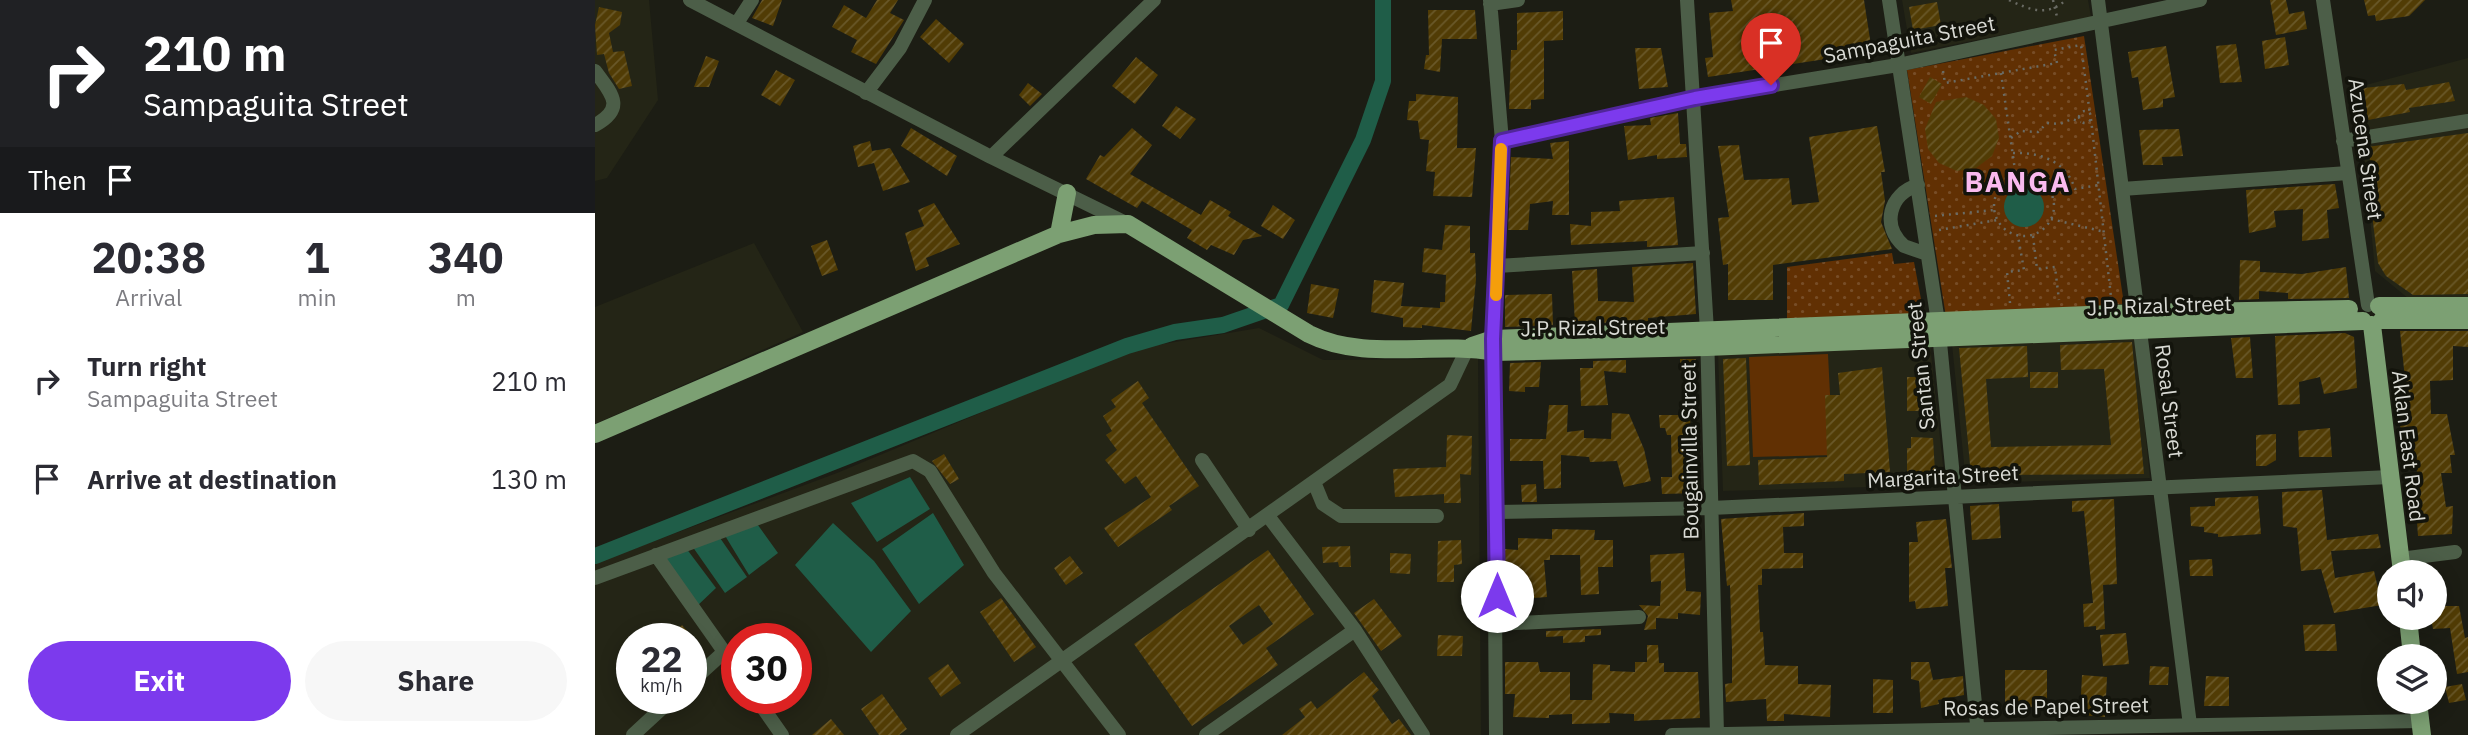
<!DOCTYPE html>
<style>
body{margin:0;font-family:"IBM Plex Sans",sans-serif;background:#f7f7f7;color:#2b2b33;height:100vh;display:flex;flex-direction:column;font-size:26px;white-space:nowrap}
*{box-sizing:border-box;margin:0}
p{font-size:23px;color:#7c7c81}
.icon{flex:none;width:38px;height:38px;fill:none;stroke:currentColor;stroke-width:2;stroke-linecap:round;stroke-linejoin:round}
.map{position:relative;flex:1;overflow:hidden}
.sheet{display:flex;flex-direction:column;background:#fff;width:595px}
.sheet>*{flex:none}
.top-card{background:#202124;color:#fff;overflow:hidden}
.controls{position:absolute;left:1782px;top:560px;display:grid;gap:14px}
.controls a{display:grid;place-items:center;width:70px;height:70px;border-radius:50%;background:#fff;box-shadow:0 4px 18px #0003;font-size:35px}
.speed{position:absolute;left:21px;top:623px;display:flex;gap:14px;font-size:35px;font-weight:700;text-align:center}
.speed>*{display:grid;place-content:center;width:91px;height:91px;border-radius:50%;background:#fff;box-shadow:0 4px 18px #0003;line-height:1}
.speed small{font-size:18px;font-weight:400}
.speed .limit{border:10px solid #d22;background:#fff;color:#111}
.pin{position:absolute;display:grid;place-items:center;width:60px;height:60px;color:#fff;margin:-72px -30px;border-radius:50% 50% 50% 0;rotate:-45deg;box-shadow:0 0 7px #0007}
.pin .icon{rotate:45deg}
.me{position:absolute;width:77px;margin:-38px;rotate:0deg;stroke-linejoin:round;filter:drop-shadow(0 0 5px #0008)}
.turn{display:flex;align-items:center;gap:24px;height:147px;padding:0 28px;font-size:32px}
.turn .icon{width:91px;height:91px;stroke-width:2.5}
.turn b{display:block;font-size:49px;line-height:60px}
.then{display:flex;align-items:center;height:66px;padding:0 28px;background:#0003;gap:14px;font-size:26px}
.eta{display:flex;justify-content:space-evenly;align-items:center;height:119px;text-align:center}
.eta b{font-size:42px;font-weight:700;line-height:49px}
.action{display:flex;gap:14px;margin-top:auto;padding:14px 28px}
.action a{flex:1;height:80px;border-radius:42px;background:#7c3aed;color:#fff;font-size:28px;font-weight:700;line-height:80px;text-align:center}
.action a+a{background:#f7f7f7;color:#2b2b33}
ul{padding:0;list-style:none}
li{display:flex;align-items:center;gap:21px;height:98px;padding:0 28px}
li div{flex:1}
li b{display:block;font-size:26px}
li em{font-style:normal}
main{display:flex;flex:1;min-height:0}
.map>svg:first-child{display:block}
.built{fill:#242516;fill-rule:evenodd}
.grass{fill:#613003}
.park{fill:url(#park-dots)}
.water{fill:#1f5d48}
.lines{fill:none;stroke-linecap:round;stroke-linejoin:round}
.canal{stroke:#1f5d48;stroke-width:16}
.building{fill:url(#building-hatch);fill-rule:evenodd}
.path{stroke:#6a6b64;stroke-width:2.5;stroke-dasharray:2 5;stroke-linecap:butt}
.minor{stroke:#4c5e48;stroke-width:14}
.major{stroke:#7ca073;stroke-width:18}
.route-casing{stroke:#51269a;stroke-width:18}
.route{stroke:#7c3aed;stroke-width:12}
.slow{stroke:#f59e0b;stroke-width:12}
.labels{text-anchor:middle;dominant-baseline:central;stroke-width:7;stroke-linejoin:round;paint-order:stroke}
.street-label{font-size:21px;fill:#d9dad4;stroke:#13140c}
.district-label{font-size:28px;font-weight:bold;letter-spacing:2px;fill:#fabaef;stroke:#13140c}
</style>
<main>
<section class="sheet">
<div class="top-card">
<div class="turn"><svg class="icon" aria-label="right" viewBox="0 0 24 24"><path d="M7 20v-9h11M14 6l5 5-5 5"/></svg><div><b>210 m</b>Sampaguita Street</div></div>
<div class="then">Then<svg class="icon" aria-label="arrive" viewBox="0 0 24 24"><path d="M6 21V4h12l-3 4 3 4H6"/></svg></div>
</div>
<div class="eta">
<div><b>20:38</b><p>Arrival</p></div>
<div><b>1</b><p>min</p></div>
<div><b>340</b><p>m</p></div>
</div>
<ul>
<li><svg class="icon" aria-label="right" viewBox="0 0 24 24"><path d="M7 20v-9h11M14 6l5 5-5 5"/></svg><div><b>Turn right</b><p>Sampaguita Street</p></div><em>210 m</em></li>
<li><svg class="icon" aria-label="arrive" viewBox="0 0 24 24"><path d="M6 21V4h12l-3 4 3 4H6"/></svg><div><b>Arrive at destination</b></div><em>130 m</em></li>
</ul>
<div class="action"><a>Exit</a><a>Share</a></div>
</section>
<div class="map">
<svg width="1873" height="735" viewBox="0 0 1873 735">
<defs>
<pattern id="park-dots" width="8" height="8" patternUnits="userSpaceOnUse" patternTransform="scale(1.75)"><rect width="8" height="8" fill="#613003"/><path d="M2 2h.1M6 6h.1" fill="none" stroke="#774d27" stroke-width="1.8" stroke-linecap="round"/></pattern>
<pattern id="building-hatch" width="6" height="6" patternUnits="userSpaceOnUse" patternTransform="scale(1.75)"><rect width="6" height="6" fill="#513c05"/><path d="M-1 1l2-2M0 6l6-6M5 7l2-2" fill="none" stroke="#695829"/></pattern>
</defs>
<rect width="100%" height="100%" fill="#1c1d14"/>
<path class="built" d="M 0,0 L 54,0 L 63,100 L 12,178 L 0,181 Z
M 1307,0 L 1493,0 L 1496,17 L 1316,53 Z
M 1873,58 L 1873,298 L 1814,299 L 1780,271 L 1763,87 Z
M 159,243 L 208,332 L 0,424 L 0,307 Z
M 664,328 L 728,360 L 883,359 L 886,735 L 0,735 L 0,563 L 242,473 L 538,349 ZM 37,639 L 96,639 L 96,698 L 37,698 ZM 142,639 L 201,639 L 201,698 L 142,698 Z
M 1540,334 L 1555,478 L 1371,483 L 1357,344 Z
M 1335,344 L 1350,485 L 1128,491 L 1123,354 Z"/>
<path class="grass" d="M 1233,354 L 1238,455 L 1158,457 L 1154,357 Z"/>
<path class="park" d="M 1489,36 L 1529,304 L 1351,317 L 1312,70 Z
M 1297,253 L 1299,264 L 1319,262 L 1329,315 L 1192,319 L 1192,267 Z"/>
<path class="water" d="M1409 207a20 20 0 1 1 40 0a20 20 0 1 1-40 0Z
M 315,477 L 335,509 L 282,542 L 256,503 Z
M 338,513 L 369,565 L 324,604 L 287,549 Z
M 160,521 L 183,553 L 154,575 L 129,534 Z
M 238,523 L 279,561 L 316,611 L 276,652 L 200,565 Z
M 123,535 L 152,577 L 130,593 L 95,543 Z
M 91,548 L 121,588 L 101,607 L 64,557 Z"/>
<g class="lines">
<path class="canal" d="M 0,556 L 532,346 L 580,332 L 628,325 L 686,305 L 768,140 L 788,81 L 788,0"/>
</g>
<path class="building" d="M 167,0 L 187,0 L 178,26 L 157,18 Z
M 282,0 L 303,0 L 295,13 L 309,20 L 281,64 L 256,52 L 262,40 L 237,27 L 249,5 L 271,18 Z
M 1136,0 L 1269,0 L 1277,52 L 1113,77 L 1110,58 L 1118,57 L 1114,13 L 1138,11 Z
M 1675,0 L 1691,0 L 1694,14 L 1709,11 L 1712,29 L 1681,35 Z
M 1769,0 L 1830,0 L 1814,16 L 1781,21 L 1780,15 L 1773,16 Z
M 1342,2 L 1346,25 L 1318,30 L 1314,7 Z
M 4,7 L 27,12 L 25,25 L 14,33 L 18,52 L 29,51 L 37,86 L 24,89 L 14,73 L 9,54 L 2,55 L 0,25 Z
M 833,10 L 880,10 L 882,39 L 847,39 L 845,72 L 829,69 L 831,55 L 834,55 Z
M 968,11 L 968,40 L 949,41 L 949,99 L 936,100 L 936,109 L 914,109 L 916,50 L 922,50 L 922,13 Z
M 341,19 L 369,44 L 354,63 L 325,37 Z
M 1690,37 L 1694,65 L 1670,69 L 1667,41 Z
M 1641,44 L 1647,82 L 1625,83 L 1621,46 Z
M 1571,46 L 1580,97 L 1568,99 L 1568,107 L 1548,110 L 1543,77 L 1537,78 L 1533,52 Z
M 1040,48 L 1066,48 L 1073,87 L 1044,89 Z
M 111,56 L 124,61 L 114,87 L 99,87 Z
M 541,57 L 563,75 L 540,104 L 517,86 Z
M 181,70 L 200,80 L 185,106 L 166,95 Z
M 1335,77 L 1347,84 L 1336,104 L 1324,97 Z
M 1854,82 L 1860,101 L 1814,108 L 1815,112 L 1773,120 L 1768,88 L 1809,84 L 1811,90 Z
M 433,83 L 447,94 L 435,106 L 424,95 Z
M 821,94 L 863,97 L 862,148 L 881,148 L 877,197 L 838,196 L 840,172 L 831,171 L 834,140 L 825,139 L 823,121 L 812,120 L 814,101 L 821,101 Z
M 1371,97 L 1389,105 L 1401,119 L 1404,138 L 1397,156 L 1381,168 L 1362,171 L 1344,163 L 1333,149 L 1330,129 L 1341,102 Z
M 581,106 L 601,119 L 585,139 L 567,126 Z
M 1083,113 L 1085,144 L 1091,144 L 1092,157 L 1062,159 L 1062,155 L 1033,160 L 1029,126 L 1056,125 L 1055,118 Z
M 1282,126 L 1290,172 L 1286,172 L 1290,201 L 1286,222 L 1297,249 L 1178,265 L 1178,300 L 1133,300 L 1133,264 L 1128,265 L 1123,218 L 1134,217 L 1123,146 L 1144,145 L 1149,180 L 1194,178 L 1197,205 L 1224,202 L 1214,137 Z
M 316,128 L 362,156 L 352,176 L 306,146 Z
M 537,128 L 557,145 L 535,174 L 606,215 L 615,200 L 636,212 L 633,216 L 667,236 L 648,240 L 639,255 L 616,245 L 612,250 L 592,238 L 597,230 L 547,201 L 542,208 L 491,179 L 505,155 L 509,157 Z
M 1584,129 L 1588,156 L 1567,157 L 1568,165 L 1548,165 L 1544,130 Z
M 1873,133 L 1873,294 L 1818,295 L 1791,276 L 1783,263 L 1772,174 L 1778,173 L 1772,147 Z
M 275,141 L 277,151 L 295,148 L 315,182 L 288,191 L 279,163 L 263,167 L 258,146 Z
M 974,141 L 974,215 L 957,215 L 958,201 L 935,204 L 933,230 L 913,230 L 916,157 L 958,159 L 955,143 Z
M 1740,184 L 1744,208 L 1732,210 L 1734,238 L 1707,241 L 1708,209 L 1679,211 L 1681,227 L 1654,233 L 1651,190 Z
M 1079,197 L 1083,245 L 1052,247 L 1052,241 L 976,245 L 975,224 L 996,226 L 996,212 L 1025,211 L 1024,201 Z
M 339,203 L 365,244 L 331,258 L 334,266 L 321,271 L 310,233 L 329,226 L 323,210 Z
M 678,205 L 700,220 L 688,239 L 666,226 Z
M 850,225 L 875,226 L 875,253 L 880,253 L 881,279 L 876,331 L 827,325 L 827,328 L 808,327 L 808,318 L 776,312 L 779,280 L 809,283 L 806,306 L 845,308 L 845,302 L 850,302 L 851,275 L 827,272 L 829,248 L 847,250 Z
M 232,240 L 243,270 L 227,276 L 216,246 Z
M 1645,260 L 1665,261 L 1665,272 L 1707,274 L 1751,267 L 1754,298 L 1693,299 L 1693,293 L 1664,291 L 1664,299 L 1644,300 Z
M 1098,263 L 1101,314 L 1053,318 L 1053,321 L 980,324 L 977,271 L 1002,269 L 1003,301 L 1039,302 L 1037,267 Z
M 716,284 L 744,289 L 738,318 L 712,313 Z
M 957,294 L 958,325 L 910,327 L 910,295 Z
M 1805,331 L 1873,331 L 1873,347 L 1858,346 L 1858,380 L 1835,381 L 1836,414 L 1852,414 L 1860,455 L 1855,455 L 1857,473 L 1846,473 L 1851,507 L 1858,506 L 1857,534 L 1823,536 L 1821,507 L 1818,508 L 1818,494 L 1823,493 L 1821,459 L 1812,461 L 1804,420 L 1814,417 Z
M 1750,333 L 1759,337 L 1762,388 L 1729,394 L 1725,377 L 1704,382 L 1705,404 L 1683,405 L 1680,336 Z
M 1655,337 L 1658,378 L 1641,378 L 1636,338 Z
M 1537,342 L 1549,474 L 1376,475 L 1364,348 L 1432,346 L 1433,377 L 1391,379 L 1396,447 L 1516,445 L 1509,369 L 1466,370 L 1465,345 Z
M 1151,358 L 1155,465 L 1132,466 L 1128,359 Z
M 1085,359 L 1101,359 L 1101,369 L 1085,369 Z
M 1031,360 L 1031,373 L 1009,371 L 1013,405 L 986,406 L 985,368 L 998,368 L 998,361 Z
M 946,362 L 944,387 L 930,387 L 930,392 L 914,391 L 915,363 Z
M 1287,367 L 1295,472 L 1249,474 L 1249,481 L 1164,485 L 1163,460 L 1232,457 L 1230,395 L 1245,395 L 1243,373 Z
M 1435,372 L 1463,372 L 1463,388 L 1435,388 Z
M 1312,377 L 1334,377 L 1334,411 L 1312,411 Z
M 543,381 L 554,398 L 547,403 L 604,486 L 574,506 L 577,510 L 523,547 L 509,528 L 556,497 L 541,476 L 530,484 L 510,460 L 522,450 L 511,435 L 517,431 L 508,416 L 521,407 L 516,400 Z
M 954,405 L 973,405 L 972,432 L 989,430 L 989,438 L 1016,439 L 1017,413 L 1034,414 L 1049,449 L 1056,481 L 1029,487 L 1022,461 L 995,462 L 994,457 L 966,455 L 966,488 L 949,489 L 948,461 L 915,461 L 915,439 L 951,439 Z
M 1064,415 L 1095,415 L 1097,475 L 1104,474 L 1105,493 L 1067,494 L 1066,477 L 1077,477 L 1076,435 L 1072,435 L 1070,428 L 1065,428 Z
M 1735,428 L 1737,457 L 1704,457 L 1703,431 Z
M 1681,434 L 1681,460 L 1671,466 L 1661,466 L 1661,435 Z
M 852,435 L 877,436 L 876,475 L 865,474 L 866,503 L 849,503 L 849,494 L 800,497 L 798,469 L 851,467 Z
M 1316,437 L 1338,438 L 1340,472 L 1312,473 L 1312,448 L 1316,448 Z
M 349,454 L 364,479 L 355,484 L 337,461 Z
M 941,484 L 942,502 L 927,502 L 926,485 Z
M 1727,490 L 1732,540 L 1783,534 L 1786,548 L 1736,551 L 1740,578 L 1779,571 L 1787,605 L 1739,613 L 1726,569 L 1706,571 L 1702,528 L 1688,526 L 1687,492 Z
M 1663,496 L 1666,534 L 1623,537 L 1623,534 L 1609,532 L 1609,527 L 1596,526 L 1595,507 L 1620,506 L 1620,498 Z
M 1519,499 L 1522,584 L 1508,585 L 1510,629 L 1501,630 L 1501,626 L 1489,627 L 1488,604 L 1498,603 L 1489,511 L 1477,512 L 1477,501 Z
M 1404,504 L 1406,538 L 1377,540 L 1375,506 Z
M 1209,513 L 1209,526 L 1188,527 L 1189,553 L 1208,553 L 1208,568 L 1167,569 L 1167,585 L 1163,585 L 1165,632 L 1168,632 L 1170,665 L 1203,666 L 1203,684 L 1236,685 L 1235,717 L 1189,714 L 1189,721 L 1172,721 L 1171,699 L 1131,702 L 1130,684 L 1137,683 L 1137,649 L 1135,585 L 1132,586 L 1126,519 Z
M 1351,519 L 1357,568 L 1350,568 L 1353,606 L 1321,609 L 1320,601 L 1314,602 L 1314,542 L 1323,542 L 1321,522 Z
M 957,529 L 1000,530 L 999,540 L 1018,540 L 1018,567 L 1003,567 L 1004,594 L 986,595 L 985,555 L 955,555 L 955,560 L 949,560 L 952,597 L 910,600 L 910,549 L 923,550 L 923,538 L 957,539 Z
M 866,540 L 867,564 L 859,565 L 859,582 L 842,582 L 843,541 Z
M 755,546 L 756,567 L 744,567 L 743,562 L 728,563 L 727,547 Z
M 673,550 L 719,614 L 671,648 L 683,665 L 597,726 L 539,644 ZM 664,605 L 678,624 L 648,645 L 634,626 Z
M 795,553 L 816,554 L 815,574 L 795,573 Z
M 1089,553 L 1091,591 L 1106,592 L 1105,615 L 1083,613 L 1083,619 L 1061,618 L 1061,629 L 1049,630 L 1053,616 L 1044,605 L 1065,606 L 1066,581 L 1056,582 L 1055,555 Z
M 475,556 L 488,573 L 471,585 L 459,568 Z
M 1617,559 L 1618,576 L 1595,576 L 1594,560 Z
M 406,598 L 441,647 L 419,662 L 385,612 Z
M 779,599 L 807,636 L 786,651 L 759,613 Z
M 1839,606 L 1864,606 L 1870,638 L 1873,637 L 1873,672 L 1862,674 L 1855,628 L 1838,629 L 1836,618 L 1839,618 Z
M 1740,624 L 1742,651 L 1710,651 L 1708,625 Z
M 87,625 L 99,639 L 71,639 Z
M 1006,629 L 1006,635 L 990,636 L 990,642 L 968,643 L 968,636 L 951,637 L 951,631 Z
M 1531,633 L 1534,664 L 1508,666 L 1505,635 Z
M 843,635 L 868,636 L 867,656 L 842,656 Z
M 1052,645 L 1063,645 L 1064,663 L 1069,663 L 1069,672 L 1103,672 L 1105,718 L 1039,721 L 1039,714 L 1014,713 L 1015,723 L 977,724 L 977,714 L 954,715 L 954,718 L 918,717 L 920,694 L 910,694 L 910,662 L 943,662 L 945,672 L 975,672 L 975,700 L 997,700 L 998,664 L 1015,665 L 1015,671 L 1040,672 L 1040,662 L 1052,662 Z
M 1316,662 L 1334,662 L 1338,680 L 1368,676 L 1369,695 L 1343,700 L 1344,704 L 1326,708 L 1324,681 L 1316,679 Z
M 353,664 L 366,683 L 346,697 L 333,678 Z
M 1555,666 L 1574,667 L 1573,685 L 1554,685 Z
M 1410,670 L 1452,670 L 1452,707 L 1410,707 Z
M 769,672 L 784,690 L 777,696 L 797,724 L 804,719 L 816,735 L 687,735 L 710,717 L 704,709 L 716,701 L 722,709 Z
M 1487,675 L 1512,677 L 1510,717 L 1485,715 Z
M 1611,676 L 1634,677 L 1634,706 L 1609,706 Z
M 1278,679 L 1298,680 L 1298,713 L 1278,713 Z
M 1867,684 L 1871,700 L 1854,703 L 1850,687 Z
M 287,694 L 312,729 L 304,735 L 284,735 L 266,709 Z
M 236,719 L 249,735 L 217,735 Z"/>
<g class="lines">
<path class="path" d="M 1414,0 C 1435,10 1452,17 1471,0
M 1458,0 L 1462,17
M 1348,71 L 1350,83 L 1462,63 L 1459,50 L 1486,45 L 1495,115
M 1406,73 L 1421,177
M1484 117a6 6 0 1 1 12 0a6 6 0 1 1-12 0Z
M 1496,119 L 1516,297
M 1416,138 L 1426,131 L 1443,132 L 1452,123 L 1465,124 L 1477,119 L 1486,122
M 1418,153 C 1445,152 1471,161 1480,189 L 1504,185
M1399 206a30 30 0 1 1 60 0a30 30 0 1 1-60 0Z
M 1451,185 L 1478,182
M 1340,216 L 1399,210
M 1456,219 L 1510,232
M 1344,230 L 1402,220
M 1438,236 L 1442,269 L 1460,267 L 1464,300
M 1415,303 L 1412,272 L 1429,270 L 1423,236"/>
<path class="minor" d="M 95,0 L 396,157 L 531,223
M 895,0 L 907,141 L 898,339 L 901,735
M 1092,0 L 1112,331 L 1122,734
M 1294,0 L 1343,322 L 1383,735
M 1503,0 L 1595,725
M 1728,0 L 1773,305
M 895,4 L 923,0
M 142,23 L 157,0
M 0,71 C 17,94 31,108 0,125
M 271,93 L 305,48 L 330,0
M 907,141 L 1100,98 L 1303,65 L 1605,0
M 1748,141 L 1873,121
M 396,157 L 559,0
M 1323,185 C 1294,194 1286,226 1309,246 L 1332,254
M 1527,189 L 1753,173
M 902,266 L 1108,253
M 607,460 L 654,530
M 719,482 L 728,504 L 746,516 L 842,516
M 902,512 L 1116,508 L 1795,477
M 673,516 L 760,630 L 828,735
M 61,555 L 142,670
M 1805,559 L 1860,552
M 0,578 L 318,461 L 335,471 L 399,573 L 524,735
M 902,624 L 1044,617
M 96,682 L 129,652
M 161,698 L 187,735
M 38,735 L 78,698
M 362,735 L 855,385 L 873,347
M 611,735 L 760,630
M 1077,735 L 1825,721"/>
<path class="major" d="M 464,234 L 472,193
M 1784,306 L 1873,306
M 1787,320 L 1873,320
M 1777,325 L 1807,572
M 877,346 L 898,339 L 1543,313 L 1754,309
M 0,434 L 464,234 L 499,225 L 533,224 L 714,334 C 769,362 840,341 899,352 L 1112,347 L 1768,321
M 1813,618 L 1817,656
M 1823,702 L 1827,735"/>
</g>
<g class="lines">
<g class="route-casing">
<path id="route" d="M 902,596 L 898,339 L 907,141 L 1100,98 L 1176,85"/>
</g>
<use href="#route" class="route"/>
<path class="slow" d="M 901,295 L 906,149"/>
</g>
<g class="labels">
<g class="street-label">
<text transform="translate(1314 39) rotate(-11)">Sampaguita Street</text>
<text transform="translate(1771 149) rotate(82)">Azucena Street</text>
<text transform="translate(1564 305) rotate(-2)">J.P. Rizal Street</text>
<text transform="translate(998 327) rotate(-1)">J.P. Rizal Street</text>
<text transform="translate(1325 366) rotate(-96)">Santan Street</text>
<text transform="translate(1575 401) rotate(83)">Rosal Street</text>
<text transform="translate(1814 446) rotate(83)">Aklan East Road</text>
<text transform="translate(1094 451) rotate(-91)">Bougainvilla Street</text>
<text transform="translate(1348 476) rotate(-3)">Margarita Street</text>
<text transform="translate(1451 706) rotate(-1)">Rosas de Papel Street</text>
</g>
<g class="district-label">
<text x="1423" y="181">BANGA</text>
</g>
</g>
</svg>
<div class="controls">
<a><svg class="icon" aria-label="sound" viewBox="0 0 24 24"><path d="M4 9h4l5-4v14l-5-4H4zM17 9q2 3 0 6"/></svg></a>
<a><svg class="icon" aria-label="layers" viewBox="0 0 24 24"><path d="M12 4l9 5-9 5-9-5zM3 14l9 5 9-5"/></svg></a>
</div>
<div class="speed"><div>22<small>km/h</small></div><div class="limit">30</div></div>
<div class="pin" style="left:1176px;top:85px;background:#d93025"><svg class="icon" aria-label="arrive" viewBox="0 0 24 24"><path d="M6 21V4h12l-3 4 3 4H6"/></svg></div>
<svg class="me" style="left:902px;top:596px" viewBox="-20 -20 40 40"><circle r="19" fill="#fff"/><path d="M0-13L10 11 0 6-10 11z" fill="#7c3aed"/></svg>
</div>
</main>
